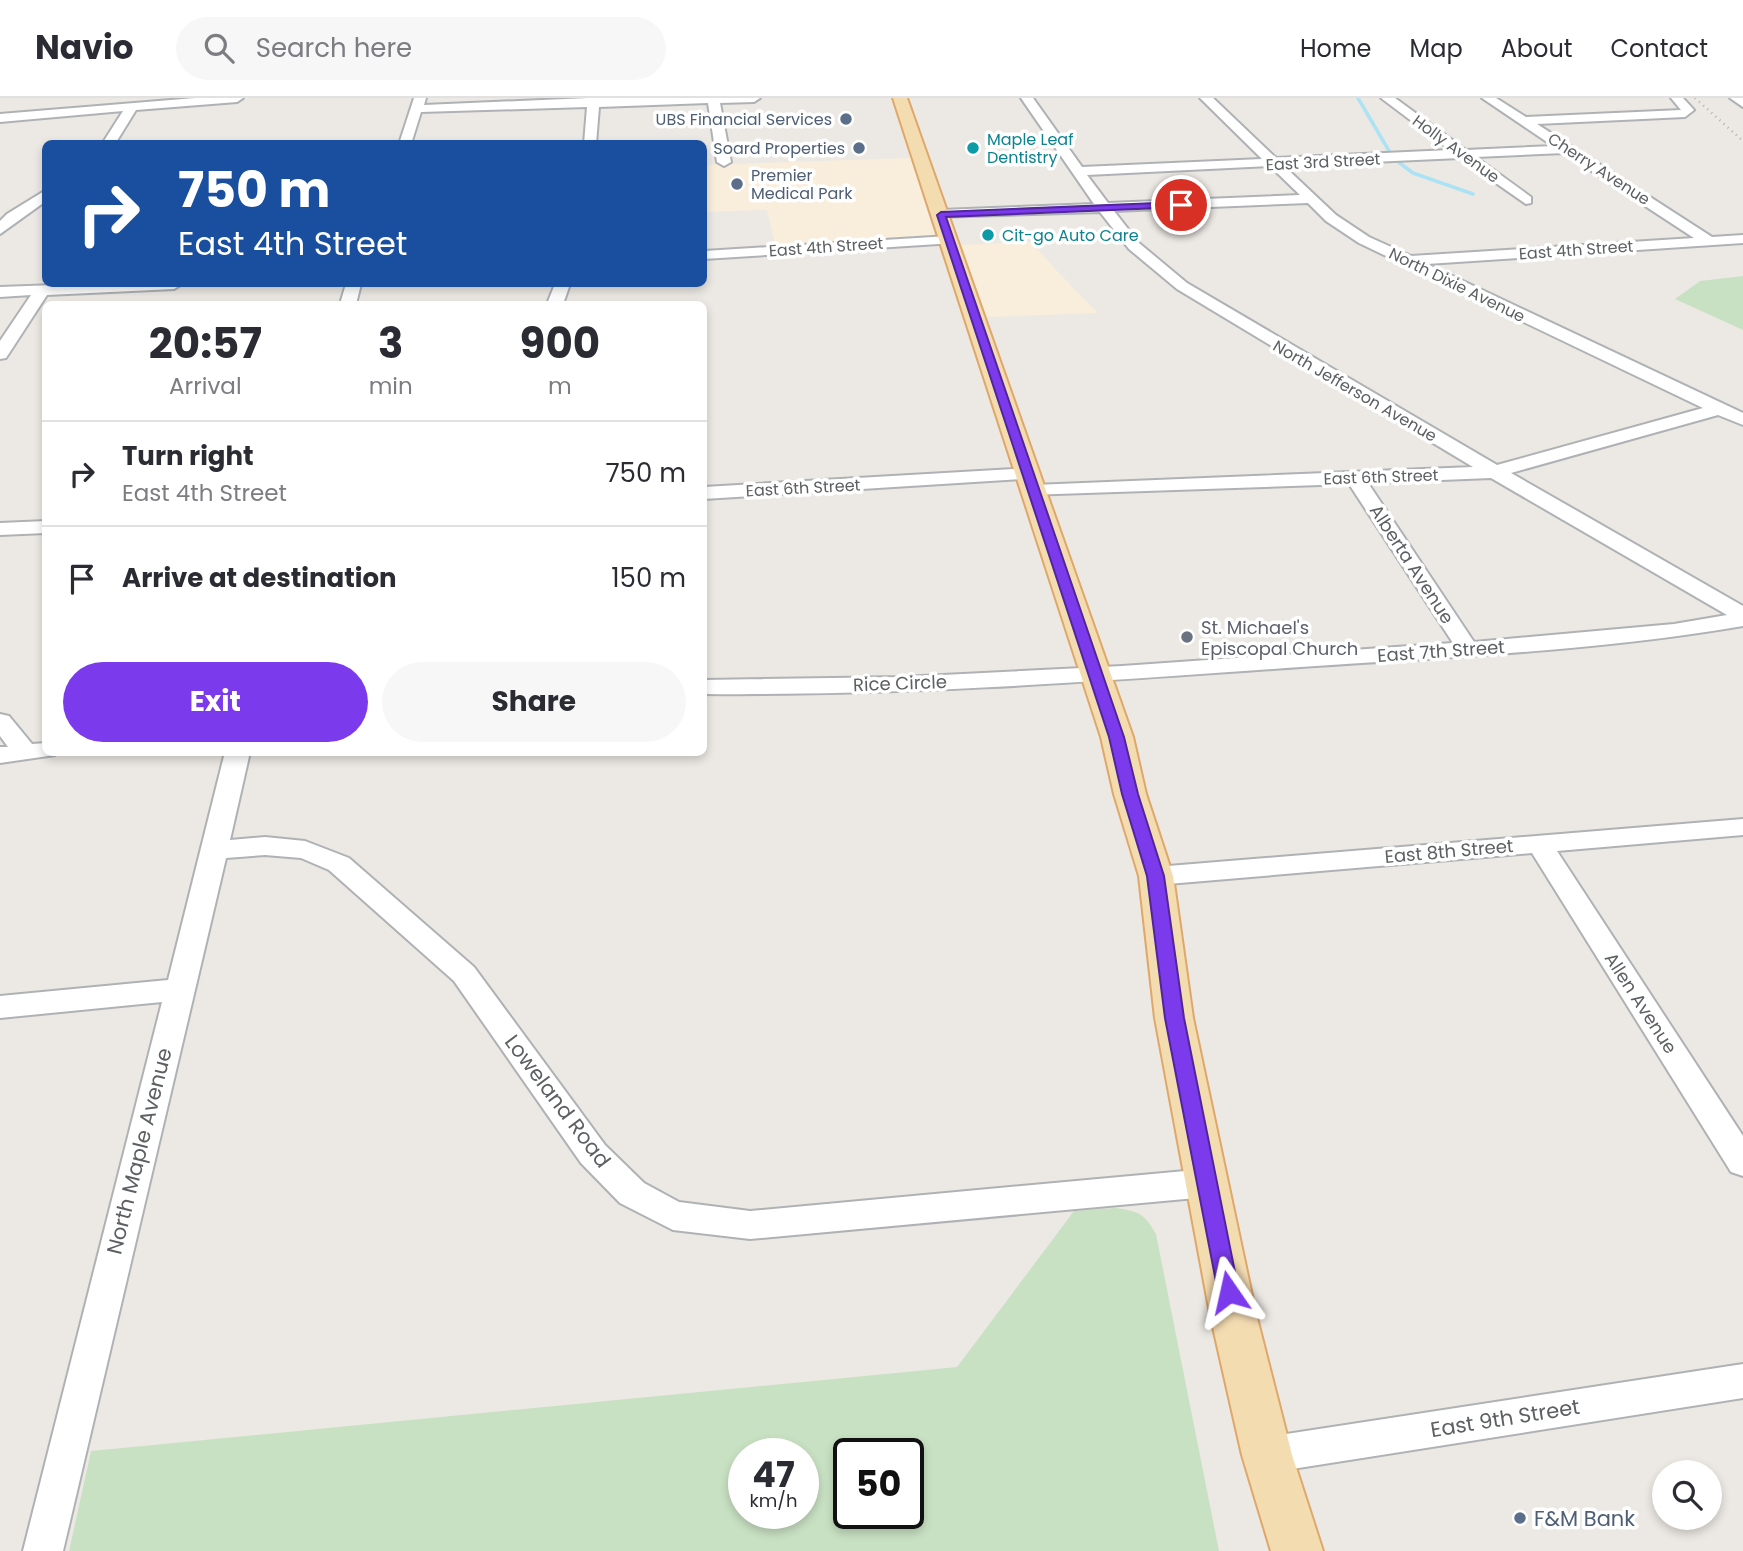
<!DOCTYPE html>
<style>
body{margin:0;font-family:Poppins,sans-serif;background:#f7f7f7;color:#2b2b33;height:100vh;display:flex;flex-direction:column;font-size:26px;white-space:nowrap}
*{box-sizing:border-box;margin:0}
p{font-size:23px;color:#7c7c81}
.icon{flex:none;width:38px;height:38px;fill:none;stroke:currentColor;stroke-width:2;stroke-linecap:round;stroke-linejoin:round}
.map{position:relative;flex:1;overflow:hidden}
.side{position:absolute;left:42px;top:203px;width:665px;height:455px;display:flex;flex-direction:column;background:#fff;border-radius:10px;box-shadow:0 4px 10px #0003}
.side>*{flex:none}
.guide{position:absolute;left:42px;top:42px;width:665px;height:147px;border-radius:10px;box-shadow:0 4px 10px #0003;background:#1a4fa0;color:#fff;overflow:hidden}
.tools{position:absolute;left:1652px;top:1362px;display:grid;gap:14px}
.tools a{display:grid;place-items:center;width:70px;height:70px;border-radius:50%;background:#fff;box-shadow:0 4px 10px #0003;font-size:35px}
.speed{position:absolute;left:728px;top:1340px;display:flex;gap:14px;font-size:35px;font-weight:700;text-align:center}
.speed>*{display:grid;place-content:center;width:91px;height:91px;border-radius:50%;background:#fff;box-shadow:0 4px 10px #0003;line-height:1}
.speed small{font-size:18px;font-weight:400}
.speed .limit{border:4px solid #111;border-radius:10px;background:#fff;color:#111}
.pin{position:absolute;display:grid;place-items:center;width:60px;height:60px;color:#fff;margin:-30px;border:4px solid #fff;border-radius:50%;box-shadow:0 2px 7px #0007}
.me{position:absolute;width:77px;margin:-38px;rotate:349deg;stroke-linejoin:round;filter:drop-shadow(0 0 5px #0008)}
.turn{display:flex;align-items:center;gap:24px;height:147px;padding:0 21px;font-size:32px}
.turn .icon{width:91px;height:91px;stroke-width:2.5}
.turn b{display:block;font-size:49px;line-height:60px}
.eta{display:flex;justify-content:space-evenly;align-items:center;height:119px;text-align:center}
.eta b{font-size:42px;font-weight:700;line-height:49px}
.action{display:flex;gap:14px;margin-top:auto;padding:14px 21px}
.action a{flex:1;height:80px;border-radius:42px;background:#7c3aed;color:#fff;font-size:28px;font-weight:700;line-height:80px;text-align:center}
.action a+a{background:#f7f7f7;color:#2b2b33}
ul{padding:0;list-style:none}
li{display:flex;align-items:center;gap:21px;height:105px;padding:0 21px;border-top:2px solid #e1e1e2}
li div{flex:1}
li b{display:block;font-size:26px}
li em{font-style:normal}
header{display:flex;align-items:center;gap:42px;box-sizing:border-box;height:98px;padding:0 35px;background:#fff;border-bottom:2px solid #e1e1e2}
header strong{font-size:33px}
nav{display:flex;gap:38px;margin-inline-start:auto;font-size:24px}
.search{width:490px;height:63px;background:#f7f7f7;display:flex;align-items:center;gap:18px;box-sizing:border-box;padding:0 24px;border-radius:38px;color:#7c7c81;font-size:26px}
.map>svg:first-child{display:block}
.commercial{fill:#f9eddc}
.green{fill:#c9e1c3;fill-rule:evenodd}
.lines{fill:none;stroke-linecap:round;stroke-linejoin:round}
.stream{stroke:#ace3f4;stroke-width:3.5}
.minor-casing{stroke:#afb2b4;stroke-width:4}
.major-casing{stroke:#dfa76a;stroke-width:4}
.minor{fill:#fff;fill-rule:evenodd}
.major{fill:#f4dcb1;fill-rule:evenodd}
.rail{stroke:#b0b1b1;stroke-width:2.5;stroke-dasharray:1 4.5;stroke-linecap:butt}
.route{fill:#7c3aed;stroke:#51269a;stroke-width:2}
.service-dot{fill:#5c6f8a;stroke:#fff;stroke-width:2.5}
.culture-dot{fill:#0f9aa8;stroke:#fff;stroke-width:2.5}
.worship-dot{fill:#6b7280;stroke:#fff;stroke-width:2.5}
.labels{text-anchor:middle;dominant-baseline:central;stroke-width:7;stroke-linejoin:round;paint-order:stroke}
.far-service-label{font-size:16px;fill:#4e5e75;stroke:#fff;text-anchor:end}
.far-culture-label{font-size:16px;fill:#0d838f;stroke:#fff;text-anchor:start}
.far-street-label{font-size:16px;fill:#5c6062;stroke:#fff}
.street-label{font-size:18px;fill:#5c6062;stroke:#fff}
.worship-label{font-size:18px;fill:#5b616d;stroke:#fff;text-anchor:start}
.near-street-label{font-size:21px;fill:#5c6062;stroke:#fff}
.near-service-label{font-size:21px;fill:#4e5e75;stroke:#fff;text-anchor:start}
</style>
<header>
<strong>Navio</strong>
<div class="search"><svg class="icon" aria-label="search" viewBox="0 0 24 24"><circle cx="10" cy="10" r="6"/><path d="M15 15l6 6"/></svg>Search here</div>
<nav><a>Home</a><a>Map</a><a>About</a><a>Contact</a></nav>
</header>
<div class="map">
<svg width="1743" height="1453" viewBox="0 0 1743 1453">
<rect width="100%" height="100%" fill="#ece9e4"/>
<path class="commercial" d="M 911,60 L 935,138 L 775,146 L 767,112 L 704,114 L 704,67 Z
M 1031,144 L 1057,173 L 1098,215 L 987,219 L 959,147 Z"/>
<path class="green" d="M 1743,178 L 1743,232 L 1675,201 L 1700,183 Z
M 1115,1110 C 1138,1113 1144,1115 1156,1136 L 1219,1453 L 69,1453 L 91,1353 L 957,1269 L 1074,1113 ZM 803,1356 L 803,1416 L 744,1416 L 744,1356 ZM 849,1356 L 908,1356 L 908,1416 L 849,1416 Z"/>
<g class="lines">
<path class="stream" d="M 1358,0 L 1392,58
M 1397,63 L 1413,75 L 1473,96"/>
<g class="minor-casing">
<path id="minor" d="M 195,0 L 243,0 L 237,4 L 136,12 L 115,46 L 102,46 L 123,13 L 0,24 L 0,16 Z
M 414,0 L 426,0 L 424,7 L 588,0 L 760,0 L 754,4 L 720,5 L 731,64 L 724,68 L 717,64 L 708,5 L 599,9 L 596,46 L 584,46 L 587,9 L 421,14 L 411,46 L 399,46 Z
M 1021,0 L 1033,0 L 1082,69 L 1262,61 L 1200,0 L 1213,0 L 1276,60 L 1450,52 L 1381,0 L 1395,0 L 1466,52 L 1553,48 L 1482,0 L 1496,0 L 1526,19 L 1681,12 L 1671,0 L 1683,0 L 1694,12 L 1685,19 L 1537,26 L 1712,139 L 1743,137 L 1743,145 L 1427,166 L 1743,315 L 1743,327 L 1718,317 L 1511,375 L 1743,508 L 1743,528 C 1597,553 1448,559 1301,569 C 1102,583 903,598 704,596 L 704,582 L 902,579 L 1122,568 L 1453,545 L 1349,386 L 1027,397 L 1024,393 L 1027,389 L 1034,387 L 1473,369 L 1177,191 L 1129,151 L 1100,114 L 936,119 L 934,116 L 941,112 L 1094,106 ZM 1564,55 L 1694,140 L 1411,158 L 1369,139 L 1336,117 L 1284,68 L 1460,60 L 1526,106 L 1531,105 L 1531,99 L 1476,59 ZM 1270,68 L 1300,97 L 1108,105 L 1087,77 ZM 1308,105 L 1326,123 L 1359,145 L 1703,310 L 1497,367 L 1187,185 L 1139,145 L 1114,113 ZM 1491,380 L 1727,517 L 1674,526 L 1474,544 L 1368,385 Z
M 1730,0 L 1743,0 L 1743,9 Z
M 46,92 L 46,103 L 0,136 L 0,123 L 7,116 Z
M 949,138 L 954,139 L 956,142 L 954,145 L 704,161 L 704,153 Z
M 83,186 L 182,186 L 174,191 L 47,197 L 6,260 L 0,261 L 0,243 L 31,197 L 0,199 L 0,189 Z
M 346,186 L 361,186 L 356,206 L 340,206 Z
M 555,186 L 570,186 L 563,206 L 547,206 Z
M 1029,370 L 1036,372 L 1039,376 L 1036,380 L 704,401 L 704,389 Z
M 46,423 L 46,435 L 0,437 L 0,425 Z
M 0,616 L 9,618 L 32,646 L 46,645 L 46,654 L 57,654 L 55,657 L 0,665 L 0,649 L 8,649 L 0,638 Z
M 225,654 L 250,654 L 230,742 L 265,739 L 305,743 L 349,760 L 474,869 L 605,1047 L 644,1085 L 679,1104 L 750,1113 L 1207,1071 L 1219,1075 L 1224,1085 L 1219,1095 L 1207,1099 L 750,1141 L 673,1132 L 620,1105 L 581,1065 L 454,883 L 329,772 L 301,760 L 265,757 L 226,760 L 63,1453 L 23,1453 L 162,904 L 0,920 L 0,898 L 168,882 Z
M 1743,721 L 1743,737 L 1557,753 L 1743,1038 L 1743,1078 L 1731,1074 L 1532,755 L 1156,787 L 1146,784 L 1142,778 L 1146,772 L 1156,769 Z
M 1743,1266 L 1743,1300 L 1267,1375 L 1253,1370 L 1248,1357 L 1253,1344 L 1267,1339 Z"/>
</g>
<g class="major-casing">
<path id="major" d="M 893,0 L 907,0 L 1133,639 L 1146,696 L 1173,778 L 1193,920 L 1256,1216 L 1292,1357 L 1323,1453 L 1271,1453 L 1242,1357 L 1210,1216 L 1155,920 L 1139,778 L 1114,696 L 1101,639 Z"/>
</g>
<use href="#minor" class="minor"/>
<use href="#major" class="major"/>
<path class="rail" d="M 1695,0 L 1743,43"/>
</g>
<path class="route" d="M 1181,104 L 1184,109 L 946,119 L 1124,639 L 1138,696 L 1164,778 L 1184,920 L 1239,1194 L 1236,1201 L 1229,1204 L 1221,1201 L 1218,1194 L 1165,920 L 1147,778 L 1122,696 L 1109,639 L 937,117 L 941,114 Z"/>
<g class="service-dot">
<circle cx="846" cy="21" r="7"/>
<circle cx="859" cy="50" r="7"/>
<circle cx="737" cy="86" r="7"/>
<circle cx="1520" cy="1420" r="7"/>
</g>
<g class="culture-dot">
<circle cx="973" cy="50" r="7"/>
<circle cx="988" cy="137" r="7"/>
</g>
<circle class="worship-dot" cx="1187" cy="539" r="7"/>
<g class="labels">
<g class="far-service-label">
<text x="832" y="21">UBS Financial Services</text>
<text x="845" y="50">Soard Properties</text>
<text x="751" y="77" text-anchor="start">Premier<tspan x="751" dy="18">Medical Park</tspan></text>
</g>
<g class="far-culture-label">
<text x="987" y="41">Maple Leaf<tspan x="987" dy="18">Dentistry</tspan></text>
<text x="1002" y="137">Cit-go Auto Care</text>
</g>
<g class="far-street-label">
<text transform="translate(1456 51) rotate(36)">Holly Avenue</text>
<text transform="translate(1323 64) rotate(-3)">East 3rd Street</text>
<text transform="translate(1599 71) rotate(33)">Cherry Avenue</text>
<text transform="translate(826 149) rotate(-4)">East 4th Street</text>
<text transform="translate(1576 152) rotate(-4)">East 4th Street</text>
<text transform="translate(1457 187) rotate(26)">North Dixie Avenue</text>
<text transform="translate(1355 293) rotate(30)">North Jefferson Avenue</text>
<text transform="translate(1381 379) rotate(-2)">East 6th Street</text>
<text transform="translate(803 390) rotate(-3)">East 6th Street</text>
</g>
<g class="street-label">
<text transform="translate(1412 466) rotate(57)">Alberta Avenue</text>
<text transform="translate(1441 553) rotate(-4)">East 7th Street</text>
<text transform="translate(900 585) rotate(-2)">Rice Circle</text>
<text transform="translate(1449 753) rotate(-5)">East 8th Street</text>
<text transform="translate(1641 905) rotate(57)">Allen Avenue</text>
</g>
<g class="worship-label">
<text x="1201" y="529">St. Michael's<tspan x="1201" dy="21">Episcopal Church</tspan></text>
</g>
<g class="near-street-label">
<text transform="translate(558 1003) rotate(53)">Loweland Road</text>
<text transform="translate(139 1053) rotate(-76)">North Maple Avenue</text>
<text transform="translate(1505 1320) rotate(-9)">East 9th Street</text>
</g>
<g class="near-service-label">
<text x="1534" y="1420">F&amp;M Bank</text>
</g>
</g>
</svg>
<div class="tools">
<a><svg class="icon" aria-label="search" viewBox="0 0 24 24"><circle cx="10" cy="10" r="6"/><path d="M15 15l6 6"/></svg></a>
</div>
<div class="speed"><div>47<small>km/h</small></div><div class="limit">50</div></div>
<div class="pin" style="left:1181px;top:107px;background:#d93025"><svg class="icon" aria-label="arrive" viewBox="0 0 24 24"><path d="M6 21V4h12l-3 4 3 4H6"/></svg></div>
<svg class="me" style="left:1229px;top:1194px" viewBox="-20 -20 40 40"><path d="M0-17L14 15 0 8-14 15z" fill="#7c3aed" stroke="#fff" stroke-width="4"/></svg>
<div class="guide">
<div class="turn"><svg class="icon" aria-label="right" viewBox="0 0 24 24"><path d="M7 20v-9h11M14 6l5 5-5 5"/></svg><div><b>750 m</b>East 4th Street</div></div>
</div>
<section class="side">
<div class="eta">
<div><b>20:57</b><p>Arrival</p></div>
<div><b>3</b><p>min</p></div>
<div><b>900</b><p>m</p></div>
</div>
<ul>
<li><svg class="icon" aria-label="right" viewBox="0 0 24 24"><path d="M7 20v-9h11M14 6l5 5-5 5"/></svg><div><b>Turn right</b><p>East 4th Street</p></div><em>750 m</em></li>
<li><svg class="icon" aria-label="arrive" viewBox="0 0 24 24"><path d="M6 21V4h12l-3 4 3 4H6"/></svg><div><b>Arrive at destination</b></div><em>150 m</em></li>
</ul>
<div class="action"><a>Exit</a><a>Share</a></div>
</section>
</div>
